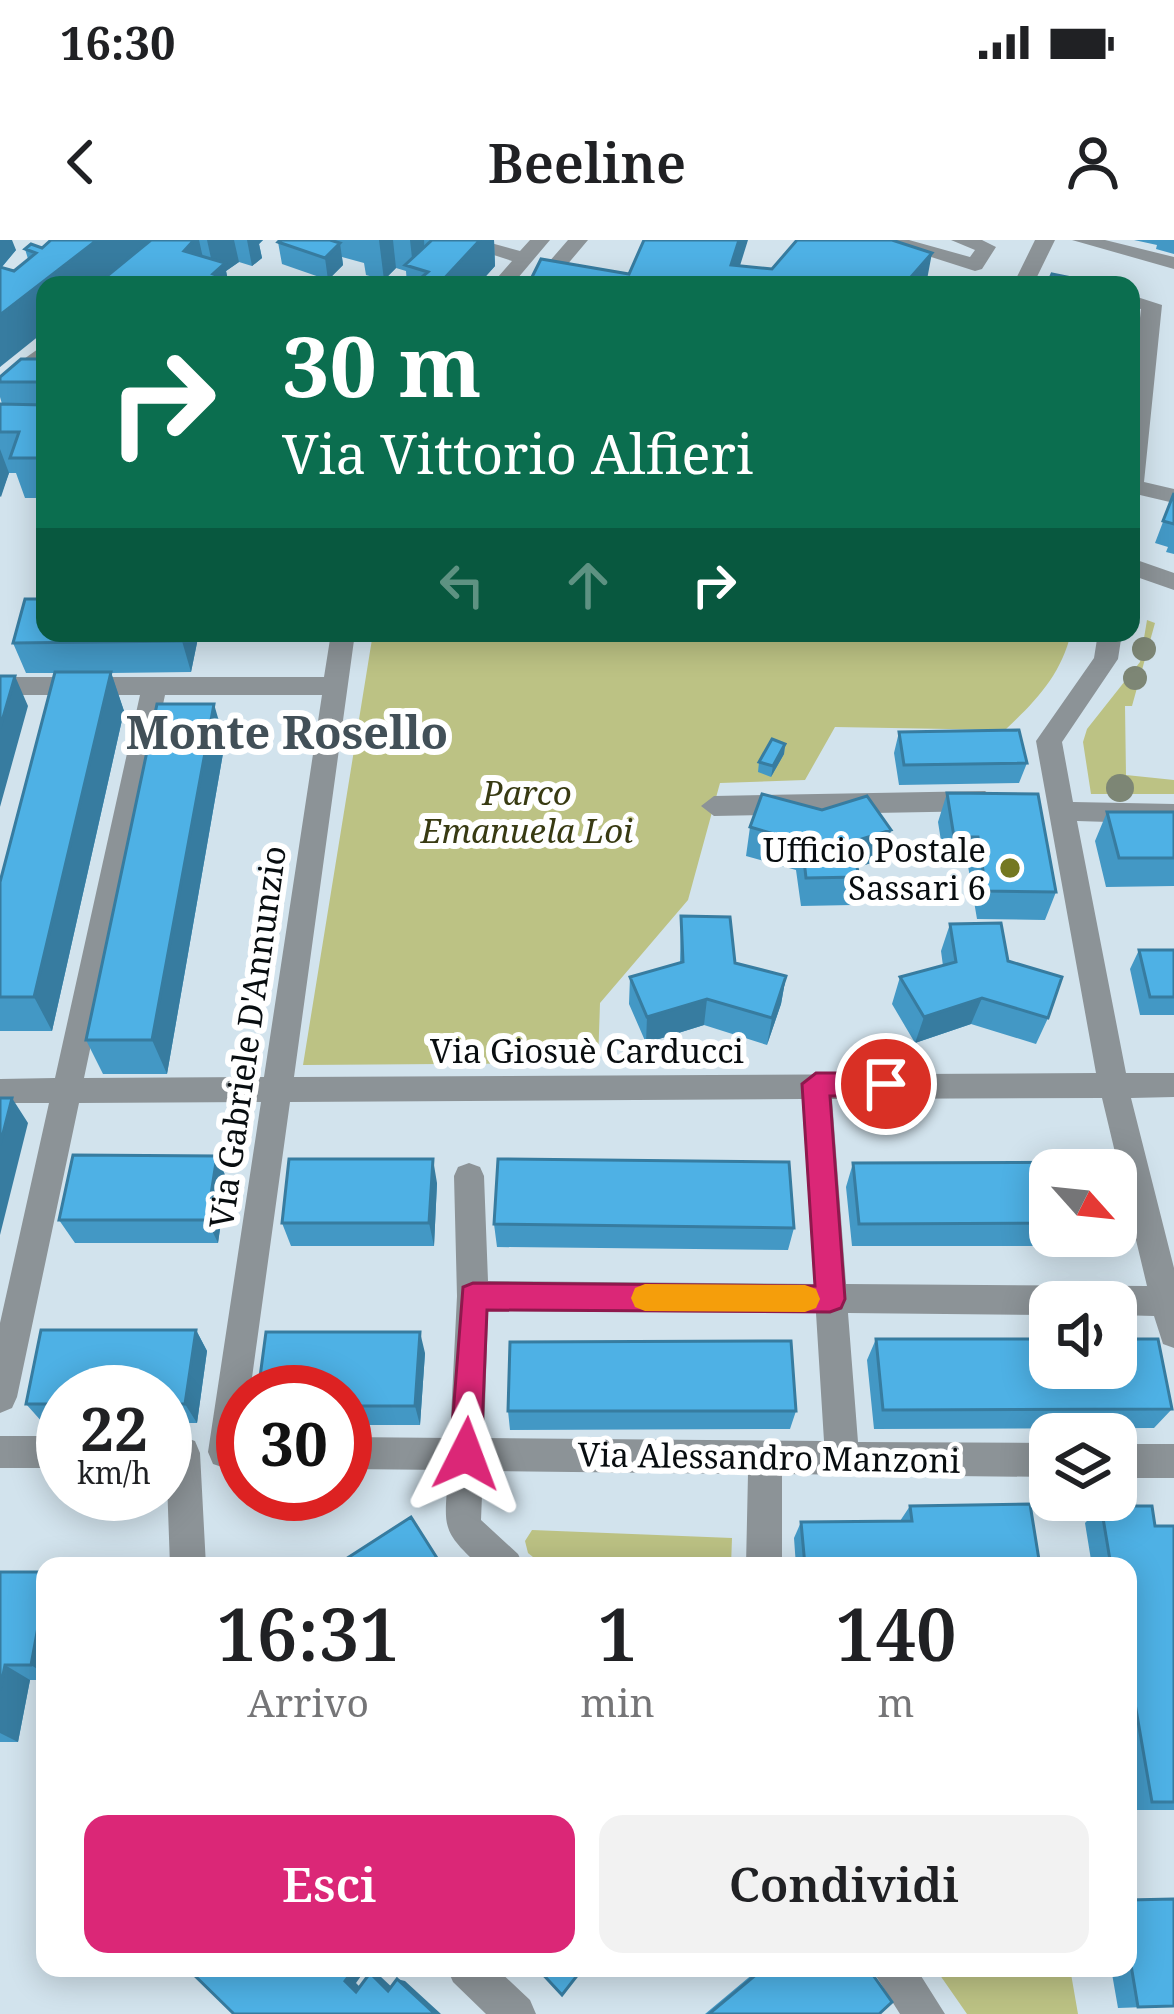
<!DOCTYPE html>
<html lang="it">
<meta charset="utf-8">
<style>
body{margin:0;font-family:"Noto Serif",serif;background:#f2f2f2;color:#202124;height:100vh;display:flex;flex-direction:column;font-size:45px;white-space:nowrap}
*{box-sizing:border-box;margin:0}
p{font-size:39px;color:#757577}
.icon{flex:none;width:66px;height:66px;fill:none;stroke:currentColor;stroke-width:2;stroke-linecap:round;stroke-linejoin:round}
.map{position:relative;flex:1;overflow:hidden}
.panel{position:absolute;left:36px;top:1317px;width:1101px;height:420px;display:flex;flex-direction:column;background:#fff;border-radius:24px;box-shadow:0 6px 30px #0003}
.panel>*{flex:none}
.banner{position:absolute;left:36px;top:36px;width:1104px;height:366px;border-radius:24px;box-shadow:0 6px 30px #0003;background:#0b6e4f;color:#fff;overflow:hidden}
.needle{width:78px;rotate:117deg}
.buttons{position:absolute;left:1029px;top:909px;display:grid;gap:24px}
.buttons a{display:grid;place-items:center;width:108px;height:108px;border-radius:24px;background:#fff;box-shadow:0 6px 30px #0003;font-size:60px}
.speed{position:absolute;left:36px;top:1125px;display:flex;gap:24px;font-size:60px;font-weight:700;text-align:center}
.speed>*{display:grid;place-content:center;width:156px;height:156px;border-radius:50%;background:#fff;box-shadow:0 6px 30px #0003;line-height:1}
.speed small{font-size:30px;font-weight:400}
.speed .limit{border:18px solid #d22;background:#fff;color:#111}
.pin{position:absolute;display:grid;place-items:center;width:102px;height:102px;color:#fff;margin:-51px;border:6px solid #fff;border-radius:50%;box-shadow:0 3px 12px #0007}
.me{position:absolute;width:132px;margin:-66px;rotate:3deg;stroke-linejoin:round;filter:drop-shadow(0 0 9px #0008)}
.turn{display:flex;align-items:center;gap:42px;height:252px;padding:0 48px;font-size:54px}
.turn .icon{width:156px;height:156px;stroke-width:2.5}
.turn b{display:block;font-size:84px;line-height:102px}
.lanes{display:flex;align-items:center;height:114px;padding:0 48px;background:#0003;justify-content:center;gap:60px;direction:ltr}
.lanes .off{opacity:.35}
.eta{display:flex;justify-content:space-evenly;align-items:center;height:204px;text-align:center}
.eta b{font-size:72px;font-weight:600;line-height:84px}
.cta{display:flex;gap:24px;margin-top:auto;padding:24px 48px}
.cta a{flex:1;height:138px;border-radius:24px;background:#db2777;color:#fff;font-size:48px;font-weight:600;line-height:138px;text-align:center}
.cta a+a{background:#f2f2f2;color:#202124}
.status{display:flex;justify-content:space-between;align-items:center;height:84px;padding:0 60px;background:#fff;direction:ltr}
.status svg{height:33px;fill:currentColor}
header{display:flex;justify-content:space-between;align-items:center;height:156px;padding:0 48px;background:#fff;font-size:54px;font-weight:600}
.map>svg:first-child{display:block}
.green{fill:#bcc284}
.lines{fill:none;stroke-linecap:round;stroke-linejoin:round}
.minor{fill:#8c9397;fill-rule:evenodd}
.tree{fill:#7d8675}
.wall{fill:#4398c5;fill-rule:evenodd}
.shaded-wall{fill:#377ca0}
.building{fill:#4eb1e5;stroke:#377ca0;stroke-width:3}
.route{fill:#db2777;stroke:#8e194d;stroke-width:3}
.slow{fill:#f59e0b}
.poi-dot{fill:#747821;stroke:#fff;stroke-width:4.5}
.labels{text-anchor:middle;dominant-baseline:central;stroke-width:12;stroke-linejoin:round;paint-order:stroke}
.park-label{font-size:33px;font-style:italic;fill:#383a12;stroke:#fff}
.poi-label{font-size:33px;fill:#080d10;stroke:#fff;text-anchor:end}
.street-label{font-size:33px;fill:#080d10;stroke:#fff}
.district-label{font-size:45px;font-weight:bold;fill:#425058;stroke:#fff}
</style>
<div class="status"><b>16:30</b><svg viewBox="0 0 49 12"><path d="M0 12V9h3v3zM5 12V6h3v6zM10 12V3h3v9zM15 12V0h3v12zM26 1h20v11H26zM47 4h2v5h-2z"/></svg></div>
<header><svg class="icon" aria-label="back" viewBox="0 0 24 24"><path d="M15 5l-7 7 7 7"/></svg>Beeline<svg class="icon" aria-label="person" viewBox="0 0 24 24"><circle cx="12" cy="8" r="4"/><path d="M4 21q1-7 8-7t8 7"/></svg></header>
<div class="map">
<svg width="1174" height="1774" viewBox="0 0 1174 1774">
<rect width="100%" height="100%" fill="#d2e3ed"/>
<path class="green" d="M 1147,380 L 1155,383 L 1132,466 L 1125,466 L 1126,535 L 1174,540 L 1174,554 L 1091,554 L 1083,502 L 1087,489 L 1140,422 Z
M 373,393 L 1071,393 C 1061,435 1036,461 1005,490 L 835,487 L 805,540 L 720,543 L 688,660 L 600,763 L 598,823 L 303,825 Z
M 532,1290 L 732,1298 L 731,1326 L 544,1326 L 528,1313 L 525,1301 Z
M 935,1728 L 1070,1728 L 1078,1774 L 967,1774 Z"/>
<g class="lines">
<path class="minor" d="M 448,0 L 480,0 L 520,11 L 530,0 L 550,0 L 512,45 L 491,45 L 512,21 Z
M 568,0 L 588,0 L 550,45 L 529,45 Z
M 878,0 L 909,0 L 970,17 L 975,10 L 951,0 L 982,0 L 996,7 L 982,29 L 975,31 Z
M 1035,0 L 1055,0 L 1033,45 L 1013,45 Z
M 1072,0 L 1105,0 L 1174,17 L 1174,29 Z
M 1131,55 L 1162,65 L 1144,242 L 1174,249 L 1174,263 L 1140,255 L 1131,259 L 1131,159 L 1141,69 L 1131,67 Z
M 45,104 L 45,120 L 0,153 L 0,136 Z
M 1131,318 L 1174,333 L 1174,350 L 1131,335 Z
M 331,393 L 355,393 L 294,837 L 1096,833 L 1036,501 L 1094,418 L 1098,393 L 1122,393 L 1118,419 L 1062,502 L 1073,562 L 1174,564 L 1174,584 L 1077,581 L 1126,833 L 1174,833 L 1174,857 L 1131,858 L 1174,1028 L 1174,1108 L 1163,1104 L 1154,1076 L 1116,1075 L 1116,1062 L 1050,1062 L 1050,1075 L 848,1073 L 858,1202 L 1050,1203 L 1050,1237 L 782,1234 L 782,1326 L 746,1326 L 748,1234 L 483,1231 L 481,1280 L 518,1314 L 524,1326 L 480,1326 C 437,1288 446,1284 448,1230 L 345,1229 L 345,1197 L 450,1198 L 457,1056 L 454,936 L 458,927 L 469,923 L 480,927 L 484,936 L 488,1041 L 814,1044 L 802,859 L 290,862 L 250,1152 L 243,1152 L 243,1204 L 237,1224 L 225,1228 L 213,1224 L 208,1212 L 261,862 L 79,863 L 17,1157 L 12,1168 L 0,1173 L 0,1083 L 49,863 L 0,863 L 0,839 L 55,838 L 140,455 L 0,455 L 0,437 L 324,437 ZM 165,455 L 322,455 L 264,837 L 84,838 ZM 1102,858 L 1147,1046 L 846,1044 L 832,859 ZM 488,1071 L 816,1073 L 824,1201 L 484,1198 Z
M 985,551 L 998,561 L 985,571 L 714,576 L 701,566 L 714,556 Z
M 0,1196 L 63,1196 L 63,1228 L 0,1228 Z
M 183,1197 L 195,1201 L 200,1213 L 206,1326 L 170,1326 L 166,1213 L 171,1201 Z
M 1116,1204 L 1174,1204 L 1174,1238 L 1116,1238 Z
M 447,1728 L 496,1728 L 530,1760 L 536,1774 L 486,1774 L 453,1742 Z
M 871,1728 L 916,1728 L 945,1774 L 900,1774 Z"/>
</g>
<g class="tree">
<circle cx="1144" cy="409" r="12"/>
<circle cx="1135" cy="438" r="12"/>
<circle cx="1120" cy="548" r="14"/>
</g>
<path class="wall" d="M 0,0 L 16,10 L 2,27 L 14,31 L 28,19 L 25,9 L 42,8 L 51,0 L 263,0 L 259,4 L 262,18 L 252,26 L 239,22 L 226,31 L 229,45 L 45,45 L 0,127 Z
M 280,0 L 494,0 L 495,26 L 478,45 L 407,45 L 406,31 L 396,28 L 384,40 L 366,35 L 364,23 L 342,17 L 343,25 L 328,40 L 282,24 L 278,2 Z
M 1134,0 L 1174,0 L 1174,14 L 1156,9 L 1157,5 Z
M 45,119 L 45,258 L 25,258 L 16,233 L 9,233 L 0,257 L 0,164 L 2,164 L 0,157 L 0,137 Z
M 1174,253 L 1174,314 L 1166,312 L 1168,307 L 1155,303 Z
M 45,393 L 199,393 L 191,432 L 111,433 L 124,471 L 52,791 L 0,791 L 0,642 L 55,433 L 26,433 L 13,403 Z
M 899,492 L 1027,523 L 1019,543 L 899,545 L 894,513 Z
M 225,502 L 167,834 L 103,834 L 86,800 Z
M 785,504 L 784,514 L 771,537 L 758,532 L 759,522 Z
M 947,553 L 1056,652 L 1045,680 L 977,679 L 968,626 L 945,626 L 938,582 Z
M 1107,572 L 1174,572 L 1174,646 L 1106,647 L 1095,601 Z
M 750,587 L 884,619 L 857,627 L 859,637 L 852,665 L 801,666 L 796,630 L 746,616 Z
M 681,676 L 735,723 L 786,736 L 781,764 L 767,805 L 704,785 L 646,803 L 629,764 L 630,737 L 680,723 Z
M 950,684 L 1008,721 L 1048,778 L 1036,804 L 971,784 L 915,803 L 892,764 L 900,737 L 943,726 L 941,711 Z
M 1139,710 L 1174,710 L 1174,775 L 1140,775 L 1130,729 Z
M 217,916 L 227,940 L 218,1003 L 75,1003 L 59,980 Z
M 1117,922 L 1130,983 L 1114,1006 L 852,1006 L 846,947 L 853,923 ZM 1050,930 L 1116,930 L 1116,996 L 1050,996 Z
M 437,943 L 434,1006 L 291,1006 L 282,983 Z
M 494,984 L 794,988 L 788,1010 L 497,1007 Z
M 196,1090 L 207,1111 L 197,1183 L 165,1183 L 165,1152 L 63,1152 L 63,1183 L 43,1183 L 26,1164 Z
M 876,1099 L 1172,1169 L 1154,1188 L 874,1189 L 867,1120 Z
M 425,1113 L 420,1185 L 345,1185 L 345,1152 Z
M 508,1171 L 796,1171 L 790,1189 L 510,1190 Z
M 910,1266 L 1040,1326 L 796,1326 L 794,1298 L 801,1282 L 900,1281 Z
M 1101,1266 L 1155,1286 L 1174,1286 L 1174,1570 L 1133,1570 L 1128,1543 L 1128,1326 L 1092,1326 L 1085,1283 Z
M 0,1332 L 45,1332 L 45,1440 L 30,1440 L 18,1502 L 0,1502 Z
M 1128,1660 L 1174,1766 L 1118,1768 L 1111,1728 L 1128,1728 Z
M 760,1728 L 868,1728 L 879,1774 L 705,1774 Z"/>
<path class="shaded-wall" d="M 0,0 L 12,0 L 16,10 L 0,29 Z
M 97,0 L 159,0 L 103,45 L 45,45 L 45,91 L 0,127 L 0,75 Z
M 194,0 L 199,0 L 207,36 L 184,11 Z
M 207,0 L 234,0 L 239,22 L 226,31 L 229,45 L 208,45 L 214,32 Z
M 247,0 L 263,0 L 259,4 L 262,18 L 252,26 Z
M 379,0 L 393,0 L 396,28 L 384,40 Z
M 410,0 L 424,0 L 425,20 L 413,27 Z
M 480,0 L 494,0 L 495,26 L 478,45 L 440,45 L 440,43 Z
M 739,0 L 748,0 L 734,45 L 731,25 Z
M 340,3 L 343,25 L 328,40 L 325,18 Z
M 932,13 L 926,45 L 904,45 Z
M 0,209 L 9,233 L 1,257 L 0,256 Z
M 184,393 L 199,393 L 191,432 L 182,401 Z
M 111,432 L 124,471 L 52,791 L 34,757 Z
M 15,436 L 28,466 L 0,567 L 0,488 Z
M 214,464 L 225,502 L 167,834 L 152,800 Z
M 785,504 L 784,514 L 771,537 L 773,526 Z
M 891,590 L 884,619 L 846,631 L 852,602 Z
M 786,736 L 781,764 L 767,805 L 772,778 Z
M 982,758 L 971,784 L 915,803 L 924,777 Z
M 707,759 L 704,785 L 646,803 L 647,777 Z
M 12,858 L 28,883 L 0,995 L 0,905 Z
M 217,916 L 227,940 L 218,1003 L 207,980 Z
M 433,919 L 437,943 L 434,1006 L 429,983 Z
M 196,1090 L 207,1111 L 197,1183 L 185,1164 Z
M 420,1092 L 425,1113 L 420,1185 L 415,1166 Z
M 45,1349 L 45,1434 L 31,1425 Z
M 5,1425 L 30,1440 L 18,1502 L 0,1493 L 0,1450 Z
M 355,1728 L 366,1729 L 356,1743 L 367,1754 L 356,1752 L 345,1741 Z
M 370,1733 L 380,1736 L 397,1752 L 388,1751 Z
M 397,1739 L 405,1741 L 441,1774 L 435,1774 Z"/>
<path class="building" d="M 51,0 L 97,0 L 0,75 L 0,27 L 14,31 L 36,13 L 25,9 L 31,4 L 42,8 Z
M 151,0 L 194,0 L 184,11 L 225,23 L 213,34 L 219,36 L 208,45 L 96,45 Z
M 280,0 L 330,0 L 340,3 L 325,18 L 278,2 Z
M 432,0 L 480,0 L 440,43 L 422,37 L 428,32 L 405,25 Z
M 644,0 L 739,0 L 731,25 L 772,29 L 797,0 L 892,0 L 932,13 L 904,45 L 528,45 L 541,19 L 629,34 Z
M 1052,34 L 1086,41 L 1085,45 L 1047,45 Z
M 21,119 L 45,119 L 45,142 L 0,142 L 0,137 Z
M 0,164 L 45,165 L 44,218 L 10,218 L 19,192 L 0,192 Z
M 1174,253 L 1174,284 L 1163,281 Z
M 25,359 L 45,359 L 45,393 L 184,393 L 182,401 L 13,403 Z
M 55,432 L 111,432 L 34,757 L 0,757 L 0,642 Z
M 0,436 L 15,436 L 0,488 Z
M 157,464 L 214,464 L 152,800 L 86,800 Z
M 1019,490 L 1027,523 L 904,525 L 899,492 Z
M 772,499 L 785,504 L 773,526 L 759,522 Z
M 947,553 L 1038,554 L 1056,652 L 986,651 L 978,597 L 954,597 Z
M 762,554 L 822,570 L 867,556 L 891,590 L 852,602 L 859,637 L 806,638 L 802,602 L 750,587 Z
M 1107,572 L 1174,572 L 1174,618 L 1119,618 Z
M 681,676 L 730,677 L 735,723 L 786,736 L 772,778 L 707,759 L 647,777 L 630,737 L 683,722 Z
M 1001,683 L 1008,721 L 1062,737 L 1048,778 L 982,758 L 924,777 L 900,737 L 956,722 L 950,684 Z
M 1139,710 L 1174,710 L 1174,757 L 1150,757 Z
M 0,858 L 12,858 L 0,905 Z
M 73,915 L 217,916 L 207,980 L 59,980 Z
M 289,919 L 433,919 L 429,983 L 282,983 Z
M 498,919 L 789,922 L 794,988 L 494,984 Z
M 1117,922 L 1130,983 L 1116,983 L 1116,930 L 1050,930 L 1050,983 L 859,984 L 853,923 Z
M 41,1090 L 196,1090 L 185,1164 L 165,1164 L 165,1152 L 63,1152 L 63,1164 L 26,1164 Z
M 266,1092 L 420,1092 L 415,1166 L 345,1166 L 345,1152 L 258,1152 Z
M 876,1099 L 1050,1099 L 1050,1128 L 1116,1128 L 1116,1099 L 1158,1099 L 1172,1169 L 883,1170 Z
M 791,1101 L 796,1171 L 508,1171 L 510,1102 Z
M 1030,1264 L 1040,1326 L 805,1326 L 801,1282 L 912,1281 L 910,1266 Z
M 1101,1266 L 1152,1266 L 1155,1286 L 1174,1286 L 1174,1562 L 1152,1562 L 1128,1423 L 1128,1326 L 1111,1326 Z
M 411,1277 L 442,1326 L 335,1326 Z
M 0,1332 L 45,1332 L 45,1349 L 31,1425 L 5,1425 L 0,1450 Z
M 1174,1659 L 1174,1766 L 1138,1767 L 1131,1725 L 1128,1724 L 1128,1660 Z
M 187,1728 L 355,1728 L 345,1741 L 356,1752 L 370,1733 L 388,1751 L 397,1739 L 435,1774 L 234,1774 Z
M 537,1728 L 583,1728 L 562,1755 Z
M 764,1728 L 868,1728 L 892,1762 L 879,1774 L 709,1774 Z"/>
<path class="route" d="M 816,833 L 886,833 L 899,844 L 886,856 L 830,856 L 845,1059 L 841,1068 L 830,1072 L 487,1070 L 481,1214 L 477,1225 L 466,1229 L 455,1225 L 450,1214 L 463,1047 L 473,1043 L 815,1046 L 802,844 Z"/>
<path class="slow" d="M 645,1044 L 805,1045 L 816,1049 L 820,1059 L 816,1068 L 805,1072 L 645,1071 L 635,1067 L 631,1058 L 635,1048 Z"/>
<circle class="poi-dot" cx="1010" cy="628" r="12"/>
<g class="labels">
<g class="park-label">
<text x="527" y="552">Parco<tspan x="527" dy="38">Emanuela Loi</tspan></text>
</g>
<g class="poi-label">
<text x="986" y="609">Ufficio Postale<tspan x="986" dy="38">Sassari 6</tspan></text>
</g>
<g class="street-label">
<text transform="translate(247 797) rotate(-82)">Via Gabriele D'Annunzio</text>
<text x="587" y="810">Via Giosuè Carducci</text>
<text transform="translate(769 1217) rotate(1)">Via Alessandro Manzoni</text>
</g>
<g class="district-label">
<text x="287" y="491">Monte Rosello</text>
</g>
</g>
</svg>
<div class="buttons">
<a><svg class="needle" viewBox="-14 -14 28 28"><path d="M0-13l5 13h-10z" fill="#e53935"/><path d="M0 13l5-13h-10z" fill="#757577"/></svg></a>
<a><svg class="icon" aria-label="sound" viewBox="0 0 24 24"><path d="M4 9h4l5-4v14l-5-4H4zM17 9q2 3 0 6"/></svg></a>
<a><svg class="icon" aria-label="layers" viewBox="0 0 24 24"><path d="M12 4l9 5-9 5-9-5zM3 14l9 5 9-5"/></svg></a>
</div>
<div class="speed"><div>22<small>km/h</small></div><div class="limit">30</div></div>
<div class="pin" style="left:886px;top:844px;background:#d93025"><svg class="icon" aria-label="arrive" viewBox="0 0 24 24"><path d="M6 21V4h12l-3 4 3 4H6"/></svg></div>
<svg class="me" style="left:466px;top:1214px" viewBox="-20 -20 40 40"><path d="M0-17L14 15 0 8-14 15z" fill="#db2777" stroke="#fff" stroke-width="4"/></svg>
<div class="banner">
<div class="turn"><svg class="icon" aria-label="right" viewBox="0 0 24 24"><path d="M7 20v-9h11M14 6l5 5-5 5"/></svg><div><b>30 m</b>Via Vittorio Alfieri</div></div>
<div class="lanes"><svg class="icon off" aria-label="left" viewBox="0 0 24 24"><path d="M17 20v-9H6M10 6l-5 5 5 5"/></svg><svg class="icon off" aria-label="ahead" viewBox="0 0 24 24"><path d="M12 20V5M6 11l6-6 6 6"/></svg><svg class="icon" aria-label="right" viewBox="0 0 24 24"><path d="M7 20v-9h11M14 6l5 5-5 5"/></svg></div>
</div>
<section class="panel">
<div class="eta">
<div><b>16:31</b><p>Arrivo</p></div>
<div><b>1</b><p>min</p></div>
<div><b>140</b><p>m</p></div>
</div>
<div class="cta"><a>Esci</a><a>Condividi</a></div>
</section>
</div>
